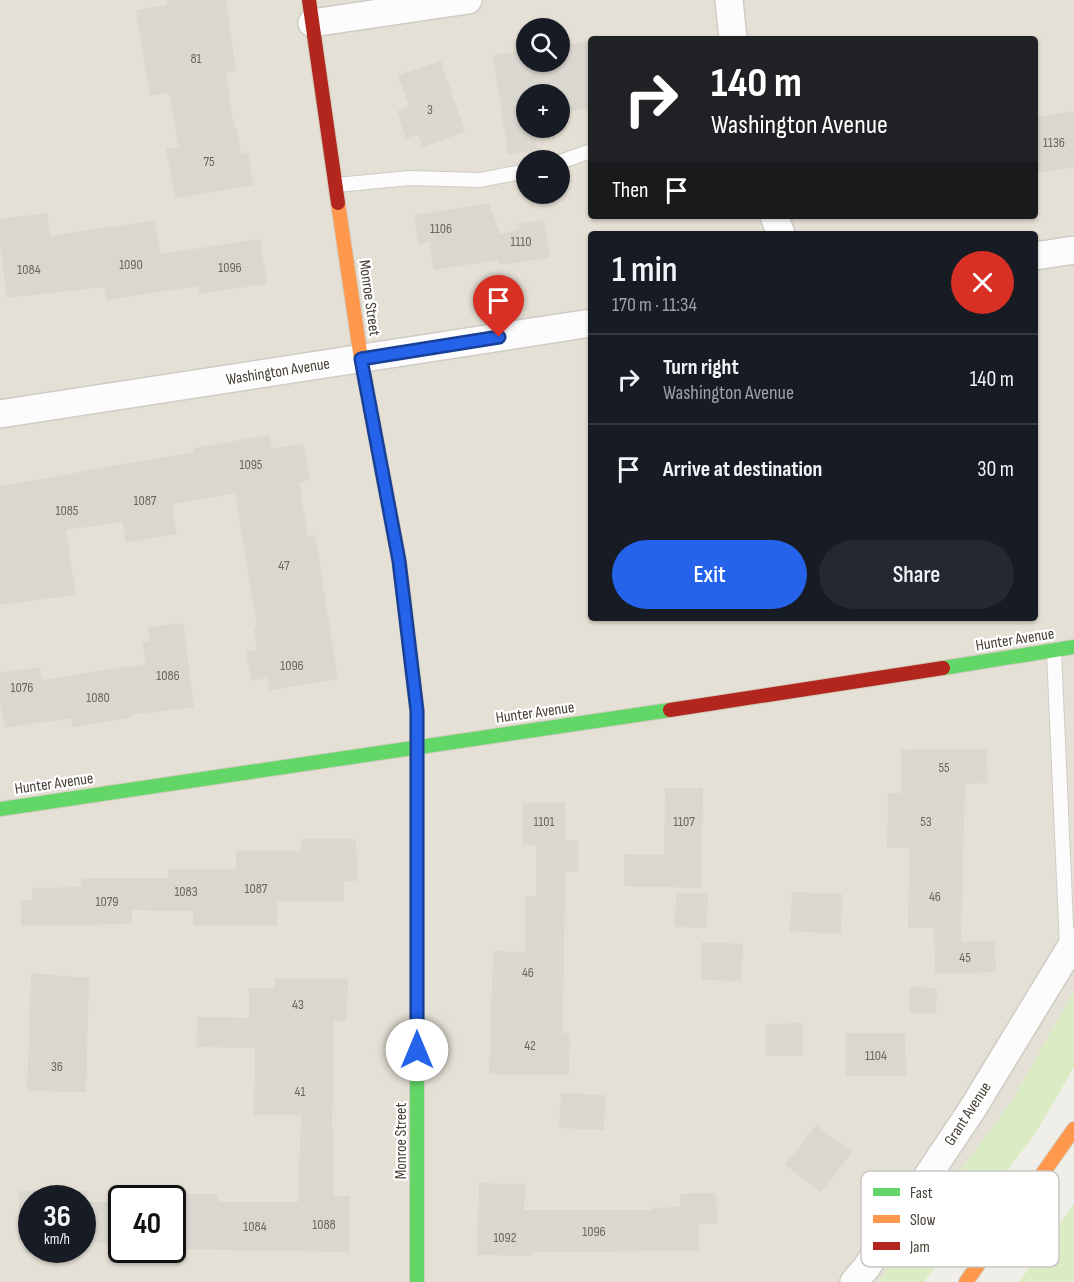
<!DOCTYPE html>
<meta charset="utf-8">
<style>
body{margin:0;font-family:"Sofia Sans Condensed",sans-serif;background:#242831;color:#f1f3f6;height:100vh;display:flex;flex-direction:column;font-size:22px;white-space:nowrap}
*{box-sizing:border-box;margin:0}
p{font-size:20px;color:#9ea1a6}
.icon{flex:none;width:33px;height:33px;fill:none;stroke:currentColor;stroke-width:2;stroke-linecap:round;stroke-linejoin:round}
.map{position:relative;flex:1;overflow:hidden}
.sheet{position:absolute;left:588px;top:231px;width:450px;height:390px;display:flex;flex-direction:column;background:#171b24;border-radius:6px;box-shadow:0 2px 4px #0004}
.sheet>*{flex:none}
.banner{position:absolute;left:588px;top:36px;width:450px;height:183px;border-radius:6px;box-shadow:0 2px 4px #0004;background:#202124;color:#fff;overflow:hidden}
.buttons{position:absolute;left:516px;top:18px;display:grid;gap:12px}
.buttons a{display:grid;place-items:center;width:54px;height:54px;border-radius:50%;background:#171b24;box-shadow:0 2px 4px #0004;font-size:30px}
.speed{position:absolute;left:18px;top:1185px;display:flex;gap:12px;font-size:30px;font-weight:700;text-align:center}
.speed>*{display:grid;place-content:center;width:78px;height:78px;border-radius:50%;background:#171b24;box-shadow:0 2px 4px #0004;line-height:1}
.speed small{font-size:15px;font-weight:400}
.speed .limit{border:3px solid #111;border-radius:9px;background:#fff;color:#111}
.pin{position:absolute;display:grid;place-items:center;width:51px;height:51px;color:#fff;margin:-62px -26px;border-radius:50% 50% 50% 0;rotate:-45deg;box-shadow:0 0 6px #0007}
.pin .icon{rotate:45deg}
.me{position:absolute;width:66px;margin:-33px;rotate:0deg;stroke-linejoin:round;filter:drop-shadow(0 0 4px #0008)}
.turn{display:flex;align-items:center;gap:21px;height:126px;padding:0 24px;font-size:27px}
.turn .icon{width:78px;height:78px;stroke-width:2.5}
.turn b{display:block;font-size:42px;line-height:51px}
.then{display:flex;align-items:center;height:57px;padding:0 24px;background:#0003;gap:12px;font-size:22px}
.round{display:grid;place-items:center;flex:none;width:63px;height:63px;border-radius:32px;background:#242831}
.overview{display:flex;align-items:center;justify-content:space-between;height:102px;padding:0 24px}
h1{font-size:36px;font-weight:600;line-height:45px}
.action{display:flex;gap:12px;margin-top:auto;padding:12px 24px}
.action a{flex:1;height:69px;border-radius:36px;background:#2563eb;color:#fff;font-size:24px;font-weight:600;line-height:69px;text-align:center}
.action a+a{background:#242831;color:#f1f3f6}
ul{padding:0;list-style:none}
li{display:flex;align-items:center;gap:18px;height:90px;padding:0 24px;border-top:2px solid #363941}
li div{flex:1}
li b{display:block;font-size:22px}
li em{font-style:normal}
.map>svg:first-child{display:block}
.residential{fill:#e5e0d5;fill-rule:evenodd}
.green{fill:#dbecc5}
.building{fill:#dad7d0}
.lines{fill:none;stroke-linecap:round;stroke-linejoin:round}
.lane-casing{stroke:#ceccc5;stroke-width:16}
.street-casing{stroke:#ceccc5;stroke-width:30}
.fast-casing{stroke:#d0ccbe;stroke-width:16}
.slow-casing{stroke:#d0ccbe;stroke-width:16}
.jam-casing{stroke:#d0ccbe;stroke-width:16}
.lane{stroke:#fdfcfc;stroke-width:14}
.street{stroke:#fdfcfc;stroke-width:27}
.fast{stroke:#63d668;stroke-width:14}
.slow{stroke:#ff974d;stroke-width:14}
.jam{stroke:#b3261e;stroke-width:14}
.route-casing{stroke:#184099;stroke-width:15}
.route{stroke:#2563eb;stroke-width:10}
.labels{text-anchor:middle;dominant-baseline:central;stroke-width:4.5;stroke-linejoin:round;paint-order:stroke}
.number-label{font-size:14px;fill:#6c665c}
.street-label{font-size:16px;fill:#464034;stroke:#fff}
.key{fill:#fff;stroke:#c8c6c2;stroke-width:1.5}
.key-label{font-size:16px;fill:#464034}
</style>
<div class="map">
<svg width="1074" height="1282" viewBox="0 0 1074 1282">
<rect width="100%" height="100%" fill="#f0eee8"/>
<path class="residential" d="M 0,0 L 1074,0 L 1074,991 L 1013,1099 L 878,1282 L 0,1282 ZM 526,28 L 560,28 L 560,62 L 526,62 ZM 591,39 L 1035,39 L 1035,216 L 591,216 ZM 526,94 L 560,94 L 560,128 L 526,128 ZM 526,160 L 560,160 L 560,194 L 526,194 ZM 591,234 L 1035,234 L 1035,618 L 591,618 ZM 32,1198 L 82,1198 L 82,1250 L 32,1250 ZM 122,1198 L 172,1198 L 172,1250 L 122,1250 Z"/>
<path class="green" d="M 1074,991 L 1074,1067 L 1035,1134 L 924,1282 L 878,1282 L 1013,1099 Z
M 1074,1203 L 1074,1282 L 1019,1282 Z"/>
<path class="building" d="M 167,0 L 226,0 L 236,71 L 226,73 L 234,127 L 236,127 L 241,154 L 248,152 L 253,185 L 175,199 L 166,149 L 179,147 L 169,93 L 150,96 L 136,10 L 167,5 Z
M 591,41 L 591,108 L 560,113 L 560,94 L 526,94 L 526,128 L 534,128 L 537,150 L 508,154 L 493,55 L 526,50 L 526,62 L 560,62 L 560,46 Z
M 441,61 L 465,132 L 422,147 L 418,134 L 406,139 L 397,111 L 409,107 L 398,75 Z
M 1074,111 L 1074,167 L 1035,173 L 1035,117 Z
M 489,203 L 500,234 L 520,229 L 519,224 L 544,220 L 550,258 L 499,265 L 498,260 L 434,270 L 429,242 L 419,244 L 414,215 Z
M 47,213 L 50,236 L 155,220 L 160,254 L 260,239 L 267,284 L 199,294 L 198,286 L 106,300 L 104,287 L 7,298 L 0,246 L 0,219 Z
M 270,435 L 272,449 L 303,444 L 310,480 L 299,482 L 308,536 L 315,535 L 338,679 L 269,690 L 267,678 L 251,681 L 246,651 L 257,649 L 254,628 L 257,628 L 235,493 L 172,504 L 177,534 L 126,543 L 122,522 L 66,530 L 76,595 L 0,605 L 0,486 L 194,452 L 193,448 Z
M 183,623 L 194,707 L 130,715 L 131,718 L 72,727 L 71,718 L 5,728 L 0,701 L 0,673 L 40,667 L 42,680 L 145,664 L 143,642 L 150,641 L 148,627 Z
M 987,749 L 988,783 L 965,784 L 961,942 L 995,941 L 996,972 L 935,974 L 934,928 L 908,928 L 909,848 L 887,848 L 888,793 L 901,793 L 901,750 Z
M 665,788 L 703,788 L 701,888 L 624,886 L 624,854 L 664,855 Z
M 565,802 L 565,840 L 578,840 L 578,872 L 565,872 L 563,1033 L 570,1033 L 569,1075 L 489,1074 L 493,951 L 525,952 L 525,896 L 536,896 L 536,845 L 523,845 L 523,803 Z
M 301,839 L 356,839 L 357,881 L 344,881 L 344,901 L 277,901 L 277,926 L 193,925 L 193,911 L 132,910 L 132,924 L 21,926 L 21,900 L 32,900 L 32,888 L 81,887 L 81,878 L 168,878 L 168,869 L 236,869 L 236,851 L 301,851 Z
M 792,892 L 842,894 L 841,934 L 790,931 Z
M 676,893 L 708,893 L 707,928 L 675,927 Z
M 702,942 L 743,944 L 741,981 L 701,980 Z
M 31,973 L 89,978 L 86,1092 L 27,1091 Z
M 275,978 L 348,979 L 347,1021 L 334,1021 L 332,1130 L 334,1130 L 333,1196 L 350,1196 L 349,1252 L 172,1249 L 172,1198 L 161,1198 L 161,1194 L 218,1194 L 218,1202 L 298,1202 L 301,1115 L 254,1115 L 255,1048 L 196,1047 L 197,1017 L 249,1018 L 249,988 L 274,988 Z
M 910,987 L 937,988 L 936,1014 L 909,1013 Z
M 803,1023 L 803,1056 L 766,1056 L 766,1024 Z
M 846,1033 L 905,1033 L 906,1076 L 846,1076 Z
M 561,1093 L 605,1095 L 604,1130 L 559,1128 Z
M 816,1125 L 852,1152 L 821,1192 L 785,1165 Z
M 479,1183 L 525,1184 L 524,1210 L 653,1210 L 653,1208 L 680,1207 L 680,1194 L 716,1193 L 717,1223 L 698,1224 L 699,1251 L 532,1252 L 531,1256 L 477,1255 Z
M 59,1190 L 87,1191 L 88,1202 L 122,1202 L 122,1243 L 82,1243 L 82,1198 L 32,1198 L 32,1250 L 59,1250 L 59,1253 L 25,1253 L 24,1240 L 19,1240 L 19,1191 Z"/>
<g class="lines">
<g class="lane-casing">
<path id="lane" d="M 560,162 L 591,151
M 336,185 L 410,178 L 480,180 L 526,171
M 1054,651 L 1067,948"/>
</g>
<g class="street-casing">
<path id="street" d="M 729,0 L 733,39
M 312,23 L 468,0
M 774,216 L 781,234
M 1035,256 L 1074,250
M 0,414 L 591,323
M 854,1282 L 866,1268 L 973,1108 L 1074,942"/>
</g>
<g class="fast-casing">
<path id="fast" d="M 404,599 L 417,711 L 417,1282
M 943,668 L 1074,647
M 0,809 L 670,710"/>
</g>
<g class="slow-casing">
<path id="slow" d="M 338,203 L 361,359 L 399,560 L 404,599
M 966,1282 L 1074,1129"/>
</g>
<g class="jam-casing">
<path id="jam" d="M 309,0 L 338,203
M 670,710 L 943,668"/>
</g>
<use href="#lane" class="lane"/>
<use href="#street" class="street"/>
<use href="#fast" class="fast"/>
<use href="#slow" class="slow"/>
<use href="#jam" class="jam"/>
</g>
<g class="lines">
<g class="route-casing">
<path id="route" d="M 417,1050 L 417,711 L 399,561 L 361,359 L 499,337"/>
</g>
<use href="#route" class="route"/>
</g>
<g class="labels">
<g class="number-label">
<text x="196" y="58">81</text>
<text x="430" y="109">3</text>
<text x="1054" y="142">1136</text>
<text x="209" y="161">75</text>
<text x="441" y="228">1106</text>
<text x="521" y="241">1110</text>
<text x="131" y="264">1090</text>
<text x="230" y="267">1096</text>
<text x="29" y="269">1084</text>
<text x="251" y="464">1095</text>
<text x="145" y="500">1087</text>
<text x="67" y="510">1085</text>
<text x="284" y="565">47</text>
<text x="292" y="665">1096</text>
<text x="168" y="675">1086</text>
<text x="22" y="687">1076</text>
<text x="98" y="697">1080</text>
<text x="944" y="767">55</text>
<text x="544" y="821">1101</text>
<text x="684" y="821">1107</text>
<text x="926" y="821">53</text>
<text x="256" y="888">1087</text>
<text x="186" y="891">1083</text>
<text x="935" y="896">46</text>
<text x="107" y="901">1079</text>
<text x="965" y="957">45</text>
<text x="528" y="972">46</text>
<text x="298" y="1004">43</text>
<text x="530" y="1045">42</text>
<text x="876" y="1055">1104</text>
<text x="57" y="1066">36</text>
<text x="300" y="1091">41</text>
<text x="324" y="1224">1088</text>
<text x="255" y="1226">1084</text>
<text x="594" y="1231">1096</text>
<text x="505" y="1237">1092</text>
</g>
<g class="street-label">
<text transform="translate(369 298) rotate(82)">Monroe Street</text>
<text transform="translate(278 372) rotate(-9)">Washington Avenue</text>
<text transform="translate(1015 640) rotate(-9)">Hunter Avenue</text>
<text transform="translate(535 713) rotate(-8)">Hunter Avenue</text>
<text transform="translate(54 784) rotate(-8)">Hunter Avenue</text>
<text transform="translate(968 1114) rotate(-57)">Grant Avenue</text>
<text transform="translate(401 1141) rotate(-90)">Monroe Street</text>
</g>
</g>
<rect x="861" y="1171" width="198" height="96" rx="9" class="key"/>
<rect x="873" y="1188" width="27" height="8" fill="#63d668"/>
<rect x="873" y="1215" width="27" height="8" fill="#ff974d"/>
<rect x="873" y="1242" width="27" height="8" fill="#b3261e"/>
<g class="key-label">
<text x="910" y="1198">Fast</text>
<text x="910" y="1225">Slow</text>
<text x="910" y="1252">Jam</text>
</g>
</svg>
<div class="buttons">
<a><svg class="icon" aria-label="search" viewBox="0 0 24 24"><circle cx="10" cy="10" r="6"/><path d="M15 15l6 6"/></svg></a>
<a>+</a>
<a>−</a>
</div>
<div class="speed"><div>36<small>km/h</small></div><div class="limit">40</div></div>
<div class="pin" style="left:499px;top:337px;background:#d93025"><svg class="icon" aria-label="arrive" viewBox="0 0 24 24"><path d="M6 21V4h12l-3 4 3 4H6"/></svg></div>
<svg class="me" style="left:417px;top:1050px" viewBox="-20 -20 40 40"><circle r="19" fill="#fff"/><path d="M0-13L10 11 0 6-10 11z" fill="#2563eb"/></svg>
<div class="banner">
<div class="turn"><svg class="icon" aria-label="right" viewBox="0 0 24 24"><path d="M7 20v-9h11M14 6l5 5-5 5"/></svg><div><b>140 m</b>Washington Avenue</div></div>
<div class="then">Then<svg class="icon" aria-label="arrive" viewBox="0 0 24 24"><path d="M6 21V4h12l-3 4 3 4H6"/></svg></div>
</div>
<section class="sheet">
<div class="overview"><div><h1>1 min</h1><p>170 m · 11:34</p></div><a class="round" style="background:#d93025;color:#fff"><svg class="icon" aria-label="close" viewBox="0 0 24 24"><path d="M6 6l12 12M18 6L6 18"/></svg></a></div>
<ul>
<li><svg class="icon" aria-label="right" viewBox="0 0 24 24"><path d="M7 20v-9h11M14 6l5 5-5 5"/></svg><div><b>Turn right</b><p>Washington Avenue</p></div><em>140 m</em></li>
<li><svg class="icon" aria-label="arrive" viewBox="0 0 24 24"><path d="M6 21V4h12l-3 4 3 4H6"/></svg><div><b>Arrive at destination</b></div><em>30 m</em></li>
</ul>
<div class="action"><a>Exit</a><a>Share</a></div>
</section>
</div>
